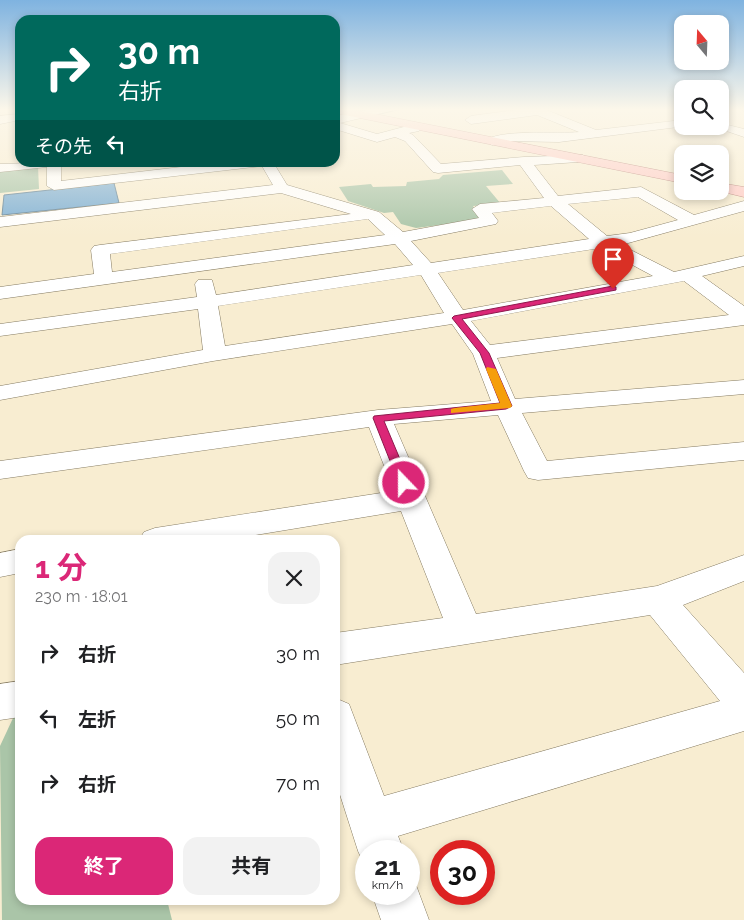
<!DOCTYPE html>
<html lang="ja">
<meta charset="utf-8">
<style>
body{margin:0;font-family:Raleway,"Noto Sans JP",sans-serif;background:#f2f2f2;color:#202124;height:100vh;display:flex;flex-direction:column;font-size:19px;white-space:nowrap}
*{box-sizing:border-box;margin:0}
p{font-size:16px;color:#757577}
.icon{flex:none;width:28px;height:28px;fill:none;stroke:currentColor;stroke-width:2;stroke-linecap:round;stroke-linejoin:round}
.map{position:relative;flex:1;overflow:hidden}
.drawer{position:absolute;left:15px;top:535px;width:325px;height:370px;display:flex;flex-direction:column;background:#fff;border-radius:15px;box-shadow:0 2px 8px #0003}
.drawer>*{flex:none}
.top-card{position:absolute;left:15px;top:15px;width:325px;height:152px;border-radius:15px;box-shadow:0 2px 8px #0003;background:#00695c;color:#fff;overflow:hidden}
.needle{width:32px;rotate:341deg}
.tools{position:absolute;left:674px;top:15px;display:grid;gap:10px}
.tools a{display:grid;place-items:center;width:55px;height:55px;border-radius:10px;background:#fff;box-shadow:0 2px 8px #0003;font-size:25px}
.speed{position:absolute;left:355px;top:840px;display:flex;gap:10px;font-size:25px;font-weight:700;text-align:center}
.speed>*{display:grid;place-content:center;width:65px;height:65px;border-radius:50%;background:#fff;box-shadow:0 2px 8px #0003;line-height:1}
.speed small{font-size:12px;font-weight:400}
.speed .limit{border:8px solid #d22;background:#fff;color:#111}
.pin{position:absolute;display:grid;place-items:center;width:42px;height:42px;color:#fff;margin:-51px -21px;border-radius:50% 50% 50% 0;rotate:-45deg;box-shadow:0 0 5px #0007}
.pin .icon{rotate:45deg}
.me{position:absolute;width:55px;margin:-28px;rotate:338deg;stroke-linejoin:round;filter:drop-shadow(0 0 4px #0008)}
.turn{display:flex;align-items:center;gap:18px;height:105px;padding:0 20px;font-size:22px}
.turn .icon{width:65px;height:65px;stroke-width:2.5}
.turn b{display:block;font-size:35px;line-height:42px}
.then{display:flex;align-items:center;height:48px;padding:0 20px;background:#0003;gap:10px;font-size:19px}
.round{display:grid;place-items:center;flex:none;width:52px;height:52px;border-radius:15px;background:#f2f2f2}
.headline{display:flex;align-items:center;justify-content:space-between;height:85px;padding:0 20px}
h1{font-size:30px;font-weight:700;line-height:38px;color:#db2777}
.primary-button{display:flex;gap:10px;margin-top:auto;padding:10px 20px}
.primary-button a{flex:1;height:58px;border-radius:15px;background:#db2777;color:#fff;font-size:20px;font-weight:700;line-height:58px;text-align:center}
.primary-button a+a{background:#f2f2f2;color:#202124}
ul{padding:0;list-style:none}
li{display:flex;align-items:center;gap:15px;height:65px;padding:0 20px}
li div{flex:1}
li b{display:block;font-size:19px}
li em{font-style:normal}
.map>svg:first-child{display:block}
.green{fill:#aac5a8}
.water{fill:#81b1d4;stroke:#64859a}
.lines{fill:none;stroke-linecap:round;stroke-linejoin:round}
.stream{fill:#64859a;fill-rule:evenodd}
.minor-casing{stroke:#857b62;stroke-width:1}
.major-casing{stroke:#b1776e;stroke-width:1}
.path{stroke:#a9a08b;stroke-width:1;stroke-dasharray:2 2;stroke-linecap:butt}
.minor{fill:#fff;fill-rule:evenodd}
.major{fill:#ffcac5;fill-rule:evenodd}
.route{fill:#db2777;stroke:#8e194d}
.slow{fill:#f59e0b}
</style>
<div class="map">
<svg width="744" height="920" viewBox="0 0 744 920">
<rect width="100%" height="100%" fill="#f8edd1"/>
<path class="green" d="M 38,167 L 39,189 L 0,193 L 0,171 Z
M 502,170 L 513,184 L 486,186 L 501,204 L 473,206 L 481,218 L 480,220 L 416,228 L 401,224 L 393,212 L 384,213 L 348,201 L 339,187 L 371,184 L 373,187 L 406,186 L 407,182 L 439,179 L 443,175 Z
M 20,714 L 20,900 L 167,900 L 172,920 L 2,920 L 0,746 L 14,716 Z"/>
<path class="water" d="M 114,183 L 119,203 L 2,215 L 4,195 Z"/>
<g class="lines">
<path class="stream" d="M 397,109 L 404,109 L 378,115 L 377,114 Z
M 30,162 L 40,162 L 26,165 L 24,164 Z"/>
<g class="minor-casing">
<path id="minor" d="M 373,109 L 399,109 L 340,123 L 377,134 L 415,124 L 419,125 L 421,128 L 419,131 L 409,133 L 413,135 L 441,164 L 524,157 L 583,155 L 585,158 L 578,162 L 534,165 L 558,196 L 641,187 L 694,215 L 744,201 L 744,211 L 621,245 L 674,272 L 744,256 L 744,266 L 702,276 L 744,306 L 744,325 L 497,358 L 515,399 L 744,380 L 744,394 L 522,413 L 547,461 L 744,442 L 744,460 L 538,480 L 528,478 L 524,471 L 498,415 L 394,424 L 476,614 L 657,586 L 744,555 L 744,581 L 683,605 L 744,673 L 744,731 L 398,836 L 404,851 L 366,851 L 366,868 L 358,851 L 335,779 L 335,698 L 349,704 L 384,796 L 720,701 L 650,615 L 335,665 L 335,633 L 443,618 L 401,511 L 225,540 L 139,540 L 144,532 L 155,528 L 394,491 L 369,427 L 0,479 L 0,461 L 378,410 L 491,401 L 473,354 L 452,324 L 213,361 L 0,400 L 0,386 L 203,350 L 198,309 L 0,336 L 0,324 L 197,297 L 195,284 L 198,280 L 212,280 L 216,295 L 413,265 L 395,244 L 0,299 L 0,287 L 94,274 L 91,250 L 94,246 L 100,245 L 351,214 L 281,193 L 0,227 L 0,217 L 273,185 L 262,166 L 54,190 L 47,186 L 47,167 L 0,172 L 0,164 L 65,162 L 61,165 L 61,181 L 224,162 L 273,162 L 287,185 L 379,212 L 403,232 L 479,218 L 472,209 L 480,204 L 544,198 L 520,165 L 438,173 L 433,172 L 405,141 L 395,137 L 377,142 L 335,129 L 335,116 ZM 638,197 L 678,220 L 630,233 L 607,236 L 568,204 ZM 551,206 L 589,239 L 431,263 L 411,241 L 496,224 L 498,221 L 492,213 ZM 368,219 L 385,235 L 112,272 L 110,254 ZM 601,248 L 653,276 L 463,310 L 438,273 ZM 421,275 L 444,313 L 225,346 L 218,306 ZM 684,281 L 729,315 L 490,345 L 471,321 Z
M 524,109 L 544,109 L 596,130 L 682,120 L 682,126 L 686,126 L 559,142 L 505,141 L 492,145 L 486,141 C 496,129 560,134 579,132 L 537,115 L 471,124 L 465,120 L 471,116 Z
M 20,114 L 20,120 L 0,124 L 0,116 Z
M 720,123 L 744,129 L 744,137 L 712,126 L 720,126 Z
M 20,549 L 20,573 L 0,577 L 0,553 Z
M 20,681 L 20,717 L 0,720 L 0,684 Z
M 409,875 L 413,877 L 429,920 L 381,920 L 372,894 L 409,894 Z"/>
</g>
<g class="major-casing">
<path id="major" d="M 335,109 L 350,109 L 682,175 L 682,183 L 335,113 Z
M 720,183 L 744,187 L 744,197 L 719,191 Z"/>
</g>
<path class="path" d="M 739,109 L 744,111"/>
<use href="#minor" class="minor"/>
<use href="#major" class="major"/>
</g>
<linearGradient id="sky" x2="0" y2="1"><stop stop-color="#7fb3e0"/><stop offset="0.46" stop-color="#fcf7ea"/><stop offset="1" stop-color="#fcf7ea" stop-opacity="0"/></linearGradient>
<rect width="744" height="238" fill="url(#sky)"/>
<path class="route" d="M 613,286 L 616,287 L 616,290 L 462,319 L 489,353 L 512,406 L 506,409 L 384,421 L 410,483 L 408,486 L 400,486 L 373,418 L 374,416 L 500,403 L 480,353 L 452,318 L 454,316 Z"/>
<path class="slow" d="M 487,367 L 496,369 L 512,406 L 510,408 L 451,413 L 451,409 L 455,408 L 500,403 L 486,369 Z"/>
</svg>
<div class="tools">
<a><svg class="needle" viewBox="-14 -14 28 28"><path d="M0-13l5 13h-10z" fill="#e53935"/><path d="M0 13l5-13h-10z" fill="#757577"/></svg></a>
<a><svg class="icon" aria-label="search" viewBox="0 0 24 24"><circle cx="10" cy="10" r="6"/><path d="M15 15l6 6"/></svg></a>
<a><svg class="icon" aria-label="layers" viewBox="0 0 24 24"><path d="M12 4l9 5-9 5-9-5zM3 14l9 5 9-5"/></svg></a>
</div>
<div class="speed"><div>21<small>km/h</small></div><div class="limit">30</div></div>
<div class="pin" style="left:613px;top:289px;background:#d93025"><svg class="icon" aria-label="arrive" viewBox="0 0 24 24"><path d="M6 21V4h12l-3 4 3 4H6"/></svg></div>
<svg class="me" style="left:404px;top:483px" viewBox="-20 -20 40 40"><circle r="17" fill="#db2777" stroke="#fff" stroke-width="3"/><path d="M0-11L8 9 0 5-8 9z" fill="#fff"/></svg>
<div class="top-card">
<div class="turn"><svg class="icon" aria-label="right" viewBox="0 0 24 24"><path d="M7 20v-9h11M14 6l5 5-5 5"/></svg><div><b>30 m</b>右折</div></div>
<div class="then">その先<svg class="icon" aria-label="left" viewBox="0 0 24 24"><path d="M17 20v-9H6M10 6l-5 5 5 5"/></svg></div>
</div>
<section class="drawer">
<div class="headline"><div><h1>1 分</h1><p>230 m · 18:01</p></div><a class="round"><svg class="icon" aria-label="close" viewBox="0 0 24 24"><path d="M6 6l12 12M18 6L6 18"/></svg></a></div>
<ul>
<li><svg class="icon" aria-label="right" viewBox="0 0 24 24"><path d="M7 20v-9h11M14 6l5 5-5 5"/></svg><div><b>右折</b></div><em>30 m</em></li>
<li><svg class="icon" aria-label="left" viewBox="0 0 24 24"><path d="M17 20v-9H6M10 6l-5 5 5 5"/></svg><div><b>左折</b></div><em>50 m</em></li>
<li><svg class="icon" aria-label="right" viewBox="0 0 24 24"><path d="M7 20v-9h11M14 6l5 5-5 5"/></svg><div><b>右折</b></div><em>70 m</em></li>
</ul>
<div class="primary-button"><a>終了</a><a>共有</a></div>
</section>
</div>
